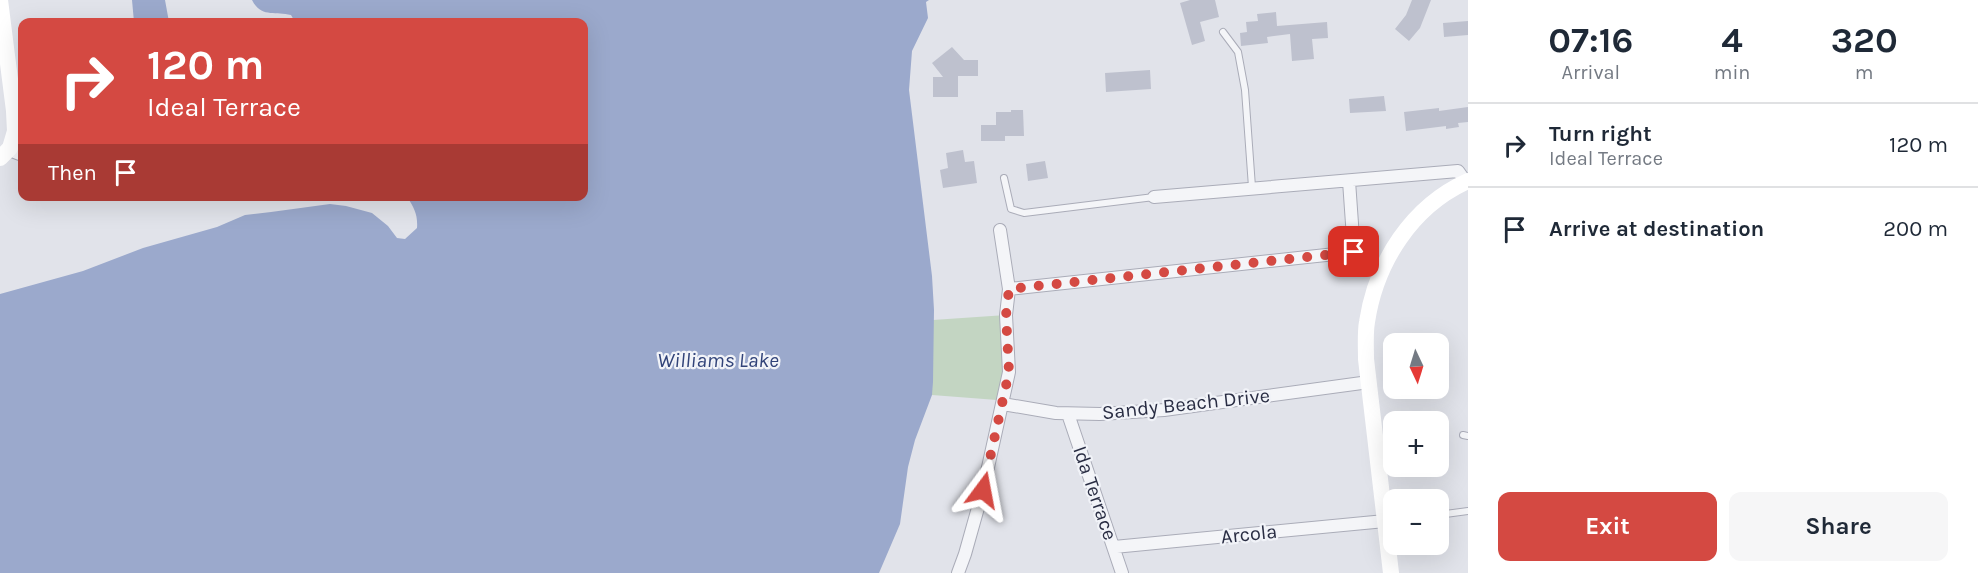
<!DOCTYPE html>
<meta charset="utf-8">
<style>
body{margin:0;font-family:Karla,sans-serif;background:#f6f6f7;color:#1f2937;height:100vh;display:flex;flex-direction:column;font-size:22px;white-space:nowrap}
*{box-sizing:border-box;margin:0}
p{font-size:20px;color:#747a83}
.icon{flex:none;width:33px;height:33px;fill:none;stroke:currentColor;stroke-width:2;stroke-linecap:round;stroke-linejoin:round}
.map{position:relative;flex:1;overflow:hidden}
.panel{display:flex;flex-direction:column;background:#fff;width:510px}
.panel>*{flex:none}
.top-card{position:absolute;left:18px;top:18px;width:570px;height:183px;border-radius:12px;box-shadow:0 6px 24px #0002;background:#d44942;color:#fff;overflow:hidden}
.needle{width:39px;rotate:176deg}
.controls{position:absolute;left:1383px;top:333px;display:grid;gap:12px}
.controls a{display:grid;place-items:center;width:66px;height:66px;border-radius:12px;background:#fff;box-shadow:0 6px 24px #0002;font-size:30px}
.pin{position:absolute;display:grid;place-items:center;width:51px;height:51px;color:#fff;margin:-26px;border-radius:12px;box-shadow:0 3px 9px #0006}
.me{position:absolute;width:66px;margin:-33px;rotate:13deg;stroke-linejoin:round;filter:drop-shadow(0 0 4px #0008)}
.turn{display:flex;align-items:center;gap:21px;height:126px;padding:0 30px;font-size:27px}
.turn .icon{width:78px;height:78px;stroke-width:2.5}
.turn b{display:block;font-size:42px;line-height:51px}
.then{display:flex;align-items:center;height:57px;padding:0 30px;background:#0003;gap:12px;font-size:22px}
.eta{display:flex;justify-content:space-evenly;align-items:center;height:102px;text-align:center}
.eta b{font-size:36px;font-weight:700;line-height:42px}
.cta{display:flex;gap:12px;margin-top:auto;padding:12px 30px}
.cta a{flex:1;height:69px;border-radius:12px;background:#d44942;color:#fff;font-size:24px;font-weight:700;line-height:69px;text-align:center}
.cta a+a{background:#f6f6f7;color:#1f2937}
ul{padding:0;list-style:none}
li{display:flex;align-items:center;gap:18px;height:84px;padding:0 30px;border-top:2px solid #e0e1e3}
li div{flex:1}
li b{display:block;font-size:22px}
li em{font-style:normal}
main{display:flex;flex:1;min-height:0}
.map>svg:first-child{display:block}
.green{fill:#c3d5c2}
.water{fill:#9ba9cc}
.building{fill:#bec1ce}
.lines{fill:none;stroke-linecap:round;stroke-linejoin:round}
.lane-casing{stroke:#aaacb8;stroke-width:8}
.street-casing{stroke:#aaacb8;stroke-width:14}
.lane{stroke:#f4f5f8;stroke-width:6}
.street{stroke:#f4f5f8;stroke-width:12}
.secondary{stroke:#fff;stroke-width:16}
.route{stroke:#d44942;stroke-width:10;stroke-dasharray:0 18}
.labels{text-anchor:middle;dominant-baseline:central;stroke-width:4.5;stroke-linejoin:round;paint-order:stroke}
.street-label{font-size:20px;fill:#292d43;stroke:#f1f3f8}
.water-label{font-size:21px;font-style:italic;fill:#314379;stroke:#f1f3f8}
</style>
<main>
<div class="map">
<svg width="1468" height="573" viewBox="0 0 1468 573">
<rect width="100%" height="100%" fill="#e1e3ea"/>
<path class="green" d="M 1006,315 L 1009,372 L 997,400 L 932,395 L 933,320 Z"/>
<path class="water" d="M 132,0 L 165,0 L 169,22 L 134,22 Z
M 252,0 L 929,0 L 926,2 L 928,18 L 912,51 L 909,90 L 932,276 L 934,310 L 933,382 L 932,395 L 915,440 L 908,467 L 900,524 L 879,573 L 0,573 L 0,294 L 83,271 L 143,248 L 217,227 L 245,215 L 271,212 L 330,204 L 346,206 L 372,213 L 388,226 L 397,238 L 405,239 L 417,228 C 418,215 414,207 407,197 L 584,196 L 584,22 L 295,22 L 291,15 C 275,11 261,18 252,0 Z"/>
<path class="building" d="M 1190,0 L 1215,0 L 1219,17 L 1200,22 L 1205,41 L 1192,45 L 1180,3 Z
M 1412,0 L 1431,0 L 1420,28 L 1409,41 L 1395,29 L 1406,15 Z
M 1276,12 L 1277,26 L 1327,22 L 1328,38 L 1312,39 L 1314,59 L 1292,61 L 1290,34 L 1267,37 L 1268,43 L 1241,46 L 1240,33 L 1247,32 L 1246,22 L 1258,21 L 1257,14 Z
M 1468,21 L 1468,35 L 1444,37 L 1443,23 Z
M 952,47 L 964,60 L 978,60 L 978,76 L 958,76 L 958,97 L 933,97 L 933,77 L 943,77 L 932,63 Z
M 1150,70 L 1151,89 L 1106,92 L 1105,73 Z
M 1384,96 L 1386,111 L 1350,113 L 1349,99 Z
M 1468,107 L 1468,122 L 1458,123 L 1459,127 L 1446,129 L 1446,126 L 1406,131 L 1404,112 L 1439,108 L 1439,111 Z
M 1011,110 L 1023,110 L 1024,136 L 1005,136 L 1005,141 L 981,141 L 981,125 L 996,125 L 996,112 L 1011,112 Z
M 963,150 L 965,162 L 974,161 L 977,183 L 943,188 L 940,170 L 948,168 L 946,153 Z
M 1045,161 L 1048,178 L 1028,181 L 1026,164 Z"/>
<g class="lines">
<g class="lane-casing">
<path id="lane" d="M 1223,32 L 1238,52 L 1245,90 L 1252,187
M 1004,178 L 1011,209 L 1024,213 L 1154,197
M 1463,435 L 1468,436
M 1438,515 L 1468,511"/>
</g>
<g class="street-casing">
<path id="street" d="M 9,150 L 22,155
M 1349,181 L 1354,252 L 1380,271
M 1154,197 L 1458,171 L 1465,181
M 1009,289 L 1354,252
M 1003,404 L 1056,413 L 1100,414 L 1164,410 L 1369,382
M 1068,414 L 1122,573
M 1114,547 L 1385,521
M 958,573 L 965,554 L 983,490 L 1009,372 L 1006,315 L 1009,289 L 1000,230"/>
</g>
<use href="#lane" class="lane"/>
<use href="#street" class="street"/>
<path class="secondary" d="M 0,158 L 10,148 L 15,131 L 14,111 L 0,0
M 1391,573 L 1366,359 C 1366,347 1365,333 1367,322 C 1376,262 1412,206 1468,181"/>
</g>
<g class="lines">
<path class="route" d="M 983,490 L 1009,372 L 1006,315 L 1009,289 L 1354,252"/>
</g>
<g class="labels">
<g class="street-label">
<text transform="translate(1186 404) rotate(-6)">Sandy Beach Drive</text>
<text transform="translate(1095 493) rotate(71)">Ida Terrace</text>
<text transform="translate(1249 534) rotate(-6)">Arcola</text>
</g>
<g class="water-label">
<text x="718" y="360">Williams Lake</text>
</g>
</g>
</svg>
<div class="controls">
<a><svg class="needle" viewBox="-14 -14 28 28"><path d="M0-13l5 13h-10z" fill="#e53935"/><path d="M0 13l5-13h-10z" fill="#747a83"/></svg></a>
<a>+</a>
<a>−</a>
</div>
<div class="pin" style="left:1354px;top:252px;background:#d93025"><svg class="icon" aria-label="arrive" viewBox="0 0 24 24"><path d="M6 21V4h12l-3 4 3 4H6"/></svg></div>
<svg class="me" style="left:983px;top:490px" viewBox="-20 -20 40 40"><path d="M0-17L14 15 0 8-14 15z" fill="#d44942" stroke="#fff" stroke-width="4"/></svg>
<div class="top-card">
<div class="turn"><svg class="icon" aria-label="right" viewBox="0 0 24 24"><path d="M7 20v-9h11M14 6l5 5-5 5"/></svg><div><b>120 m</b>Ideal Terrace</div></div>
<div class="then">Then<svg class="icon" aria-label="arrive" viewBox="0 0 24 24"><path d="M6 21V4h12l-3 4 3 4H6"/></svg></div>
</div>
</div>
<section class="panel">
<div class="eta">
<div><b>07:16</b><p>Arrival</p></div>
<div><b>4</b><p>min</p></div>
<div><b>320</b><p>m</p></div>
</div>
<ul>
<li><svg class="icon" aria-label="right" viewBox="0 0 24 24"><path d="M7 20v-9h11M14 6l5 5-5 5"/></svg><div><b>Turn right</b><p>Ideal Terrace</p></div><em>120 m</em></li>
<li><svg class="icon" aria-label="arrive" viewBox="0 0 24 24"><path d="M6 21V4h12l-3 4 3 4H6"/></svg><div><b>Arrive at destination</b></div><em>200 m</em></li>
</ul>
<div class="cta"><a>Exit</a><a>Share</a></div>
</section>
</main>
